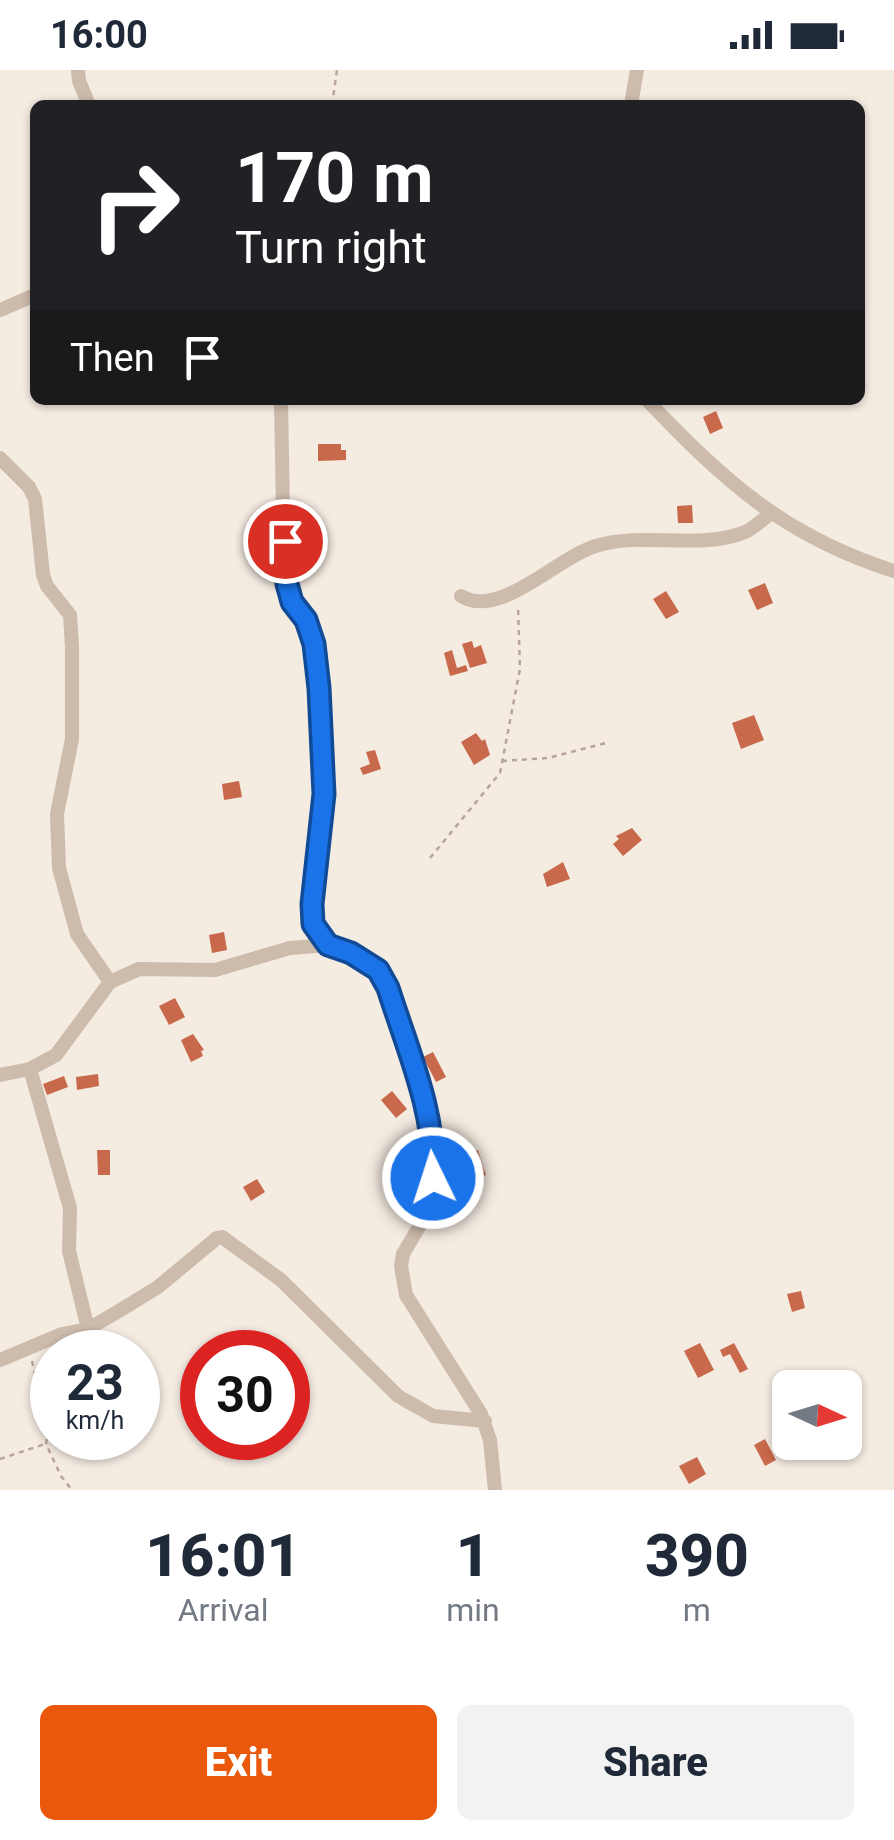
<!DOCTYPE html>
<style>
body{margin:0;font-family:Roboto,sans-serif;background:#f2f2f3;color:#1f2937;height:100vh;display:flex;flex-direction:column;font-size:38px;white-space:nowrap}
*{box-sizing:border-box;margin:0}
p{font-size:32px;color:#747a83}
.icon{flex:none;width:55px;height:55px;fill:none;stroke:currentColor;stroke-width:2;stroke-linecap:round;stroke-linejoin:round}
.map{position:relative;height:1420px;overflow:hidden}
.sheet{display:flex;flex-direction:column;background:#fff;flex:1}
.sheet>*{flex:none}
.top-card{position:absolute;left:30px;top:30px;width:835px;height:305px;border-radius:15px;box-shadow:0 2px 8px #0004;background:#202124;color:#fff;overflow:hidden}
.needle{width:65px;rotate:94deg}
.buttons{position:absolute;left:772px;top:1300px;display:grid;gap:20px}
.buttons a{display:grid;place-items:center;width:90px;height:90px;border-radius:15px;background:#fff;box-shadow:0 2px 8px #0004;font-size:50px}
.speed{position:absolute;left:30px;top:1260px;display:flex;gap:20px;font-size:50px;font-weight:700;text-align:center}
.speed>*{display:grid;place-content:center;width:130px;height:130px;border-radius:50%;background:#fff;box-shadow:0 2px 8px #0004;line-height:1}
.speed small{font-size:25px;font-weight:400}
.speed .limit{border:15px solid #d22;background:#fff;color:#111}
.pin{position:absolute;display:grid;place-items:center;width:85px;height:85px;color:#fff;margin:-42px;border:5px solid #fff;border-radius:50%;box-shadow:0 2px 10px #0007}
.me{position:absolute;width:110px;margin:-55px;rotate:356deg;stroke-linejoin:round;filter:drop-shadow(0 0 8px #0008)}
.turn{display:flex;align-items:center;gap:35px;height:210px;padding:0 40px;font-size:45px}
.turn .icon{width:130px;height:130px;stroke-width:2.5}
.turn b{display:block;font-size:70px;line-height:85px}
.then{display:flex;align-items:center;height:95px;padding:0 40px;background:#0003;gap:20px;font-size:38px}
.eta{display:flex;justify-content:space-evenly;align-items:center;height:170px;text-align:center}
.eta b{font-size:60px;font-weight:800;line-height:70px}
.cta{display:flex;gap:20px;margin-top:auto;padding:20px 40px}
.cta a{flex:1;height:115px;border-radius:15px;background:#ea580c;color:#fff;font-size:40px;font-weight:800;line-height:115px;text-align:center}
.cta a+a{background:#f2f2f3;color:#1f2937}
.status{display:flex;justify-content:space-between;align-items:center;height:70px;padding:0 50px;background:#fff;direction:ltr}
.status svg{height:28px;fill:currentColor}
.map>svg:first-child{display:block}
.building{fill:#c8694b}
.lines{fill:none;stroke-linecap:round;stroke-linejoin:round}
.path{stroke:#b9a596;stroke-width:2.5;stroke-dasharray:5 5;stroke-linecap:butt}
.minor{stroke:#cdbbac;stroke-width:14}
.route-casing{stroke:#114b97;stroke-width:25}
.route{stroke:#1a73e8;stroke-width:18}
</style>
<div class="status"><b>16:00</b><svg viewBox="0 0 49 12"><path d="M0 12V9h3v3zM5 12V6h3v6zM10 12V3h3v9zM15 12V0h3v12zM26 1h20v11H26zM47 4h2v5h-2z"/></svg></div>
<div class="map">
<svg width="894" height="1420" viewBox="0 0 894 1420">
<rect width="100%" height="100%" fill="#f4ebe1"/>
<path class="building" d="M 716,341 L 723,358 L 710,364 L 703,347 Z
M 318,374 L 341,374 L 341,380 L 346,380 L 346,390 L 318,391 Z
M 692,435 L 693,453 L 678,453 L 677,436 Z
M 765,513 L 773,533 L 757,540 L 748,520 Z
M 666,521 L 679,542 L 666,549 L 653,529 Z
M 472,571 L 474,578 L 481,575 L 487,593 L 470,598 L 462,574 Z
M 452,580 L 457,598 L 466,595 L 468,601 L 450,606 L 444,583 Z
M 754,645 L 764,670 L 741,679 L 732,653 Z
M 476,663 L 482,671 L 485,669 L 490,685 L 474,695 L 461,672 Z
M 375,680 L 381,699 L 363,705 L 360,698 L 370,694 L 366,682 Z
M 239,711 L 242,727 L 224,730 L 222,714 Z
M 632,758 L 642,770 L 623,786 L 613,774 L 619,769 L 616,766 Z
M 563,792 L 570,809 L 547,817 L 543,804 Z
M 224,862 L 227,880 L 212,883 L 209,865 Z
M 175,928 L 185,947 L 169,955 L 159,936 Z
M 193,964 L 204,980 L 201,981 L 203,986 L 191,992 L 181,970 Z
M 433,982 L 446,1007 L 436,1012 L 423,987 Z
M 98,1004 L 99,1016 L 77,1020 L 76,1007 Z
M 64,1006 L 68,1017 L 47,1025 L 43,1014 Z
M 392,1021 L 407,1039 L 396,1048 L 381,1030 Z
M 97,1080 L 110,1080 L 110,1105 L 98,1105 Z
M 478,1080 L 486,1105 L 470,1111 L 461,1086 Z
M 257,1109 L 265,1122 L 251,1131 L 243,1117 Z
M 801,1221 L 805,1238 L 792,1242 L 787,1224 Z
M 700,1273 L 714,1300 L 698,1308 L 684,1281 Z
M 734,1273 L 748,1299 L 740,1303 L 730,1284 L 723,1287 L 720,1280 Z
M 765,1369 L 776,1390 L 765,1396 L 754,1375 Z
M 697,1387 L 706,1404 L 689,1414 L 679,1396 Z"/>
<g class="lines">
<path class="path" d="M 332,35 L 337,0
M 502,691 L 548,688 L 610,672
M 430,788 L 500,703 L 520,599 L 518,536
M 32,1291 L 48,1362 L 46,1374 L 61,1406 L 72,1420
M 0,1389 L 45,1374"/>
<path class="minor" d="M 78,0 L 79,11 L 89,35
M 631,35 L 637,0
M 0,240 L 35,225
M 281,330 L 284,497 L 292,533 L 306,550 L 314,575 L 319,618 L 324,724 L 312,834 L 313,854 L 328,875
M 647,330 C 724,411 784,466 894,501
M 0,388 L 29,417 L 35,429 L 43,505 L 47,516 L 70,545 L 72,577 L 72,669 L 57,744 L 59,798 L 77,864 L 110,912
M 461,526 C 501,550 557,486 599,475 C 645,462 702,480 745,462 C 754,458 762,450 770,444
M 30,999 L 70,1138 L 69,1181 L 88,1259
M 0,1005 L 30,999 L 56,985 L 110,912 L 139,899 L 215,900 L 290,878 L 328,875 L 351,883 L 378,900 L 388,918 L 411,993 L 434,1084 L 429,1140 L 403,1184 L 401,1196 L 406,1225 L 481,1344 L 490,1370 L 495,1420
M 0,1290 L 62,1264 L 88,1259 L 119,1241 L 158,1217 L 217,1168 L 222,1167 L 281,1210 L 398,1326 L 433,1346 L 485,1351"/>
</g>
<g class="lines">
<g class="route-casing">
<path id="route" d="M 285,471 L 287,514 L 292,532 L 306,550 L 314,574 L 319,618 L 324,724 L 312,834 L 313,854 L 328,875 L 351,883 L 378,900 L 388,918 C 407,978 436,1043 433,1108"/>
</g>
<use href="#route" class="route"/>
</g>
</svg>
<div class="buttons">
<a><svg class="needle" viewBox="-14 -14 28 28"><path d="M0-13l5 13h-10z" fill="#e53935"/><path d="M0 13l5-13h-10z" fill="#747a83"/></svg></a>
</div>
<div class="speed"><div>23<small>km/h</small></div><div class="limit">30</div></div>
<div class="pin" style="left:285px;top:471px;background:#d93025"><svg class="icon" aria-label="arrive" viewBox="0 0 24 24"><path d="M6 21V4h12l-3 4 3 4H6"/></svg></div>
<svg class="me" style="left:433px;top:1108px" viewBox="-20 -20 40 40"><circle r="17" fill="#1a73e8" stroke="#fff" stroke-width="3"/><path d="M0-11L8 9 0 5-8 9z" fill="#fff"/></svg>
<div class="top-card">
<div class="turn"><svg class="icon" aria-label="right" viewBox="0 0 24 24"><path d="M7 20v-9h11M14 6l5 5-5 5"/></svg><div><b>170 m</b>Turn right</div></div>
<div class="then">Then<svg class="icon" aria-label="arrive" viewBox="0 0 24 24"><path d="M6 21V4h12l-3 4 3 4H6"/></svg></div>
</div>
</div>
<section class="sheet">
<div class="eta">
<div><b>16:01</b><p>Arrival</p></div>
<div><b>1</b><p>min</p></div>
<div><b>390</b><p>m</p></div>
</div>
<div class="cta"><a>Exit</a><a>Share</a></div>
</section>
